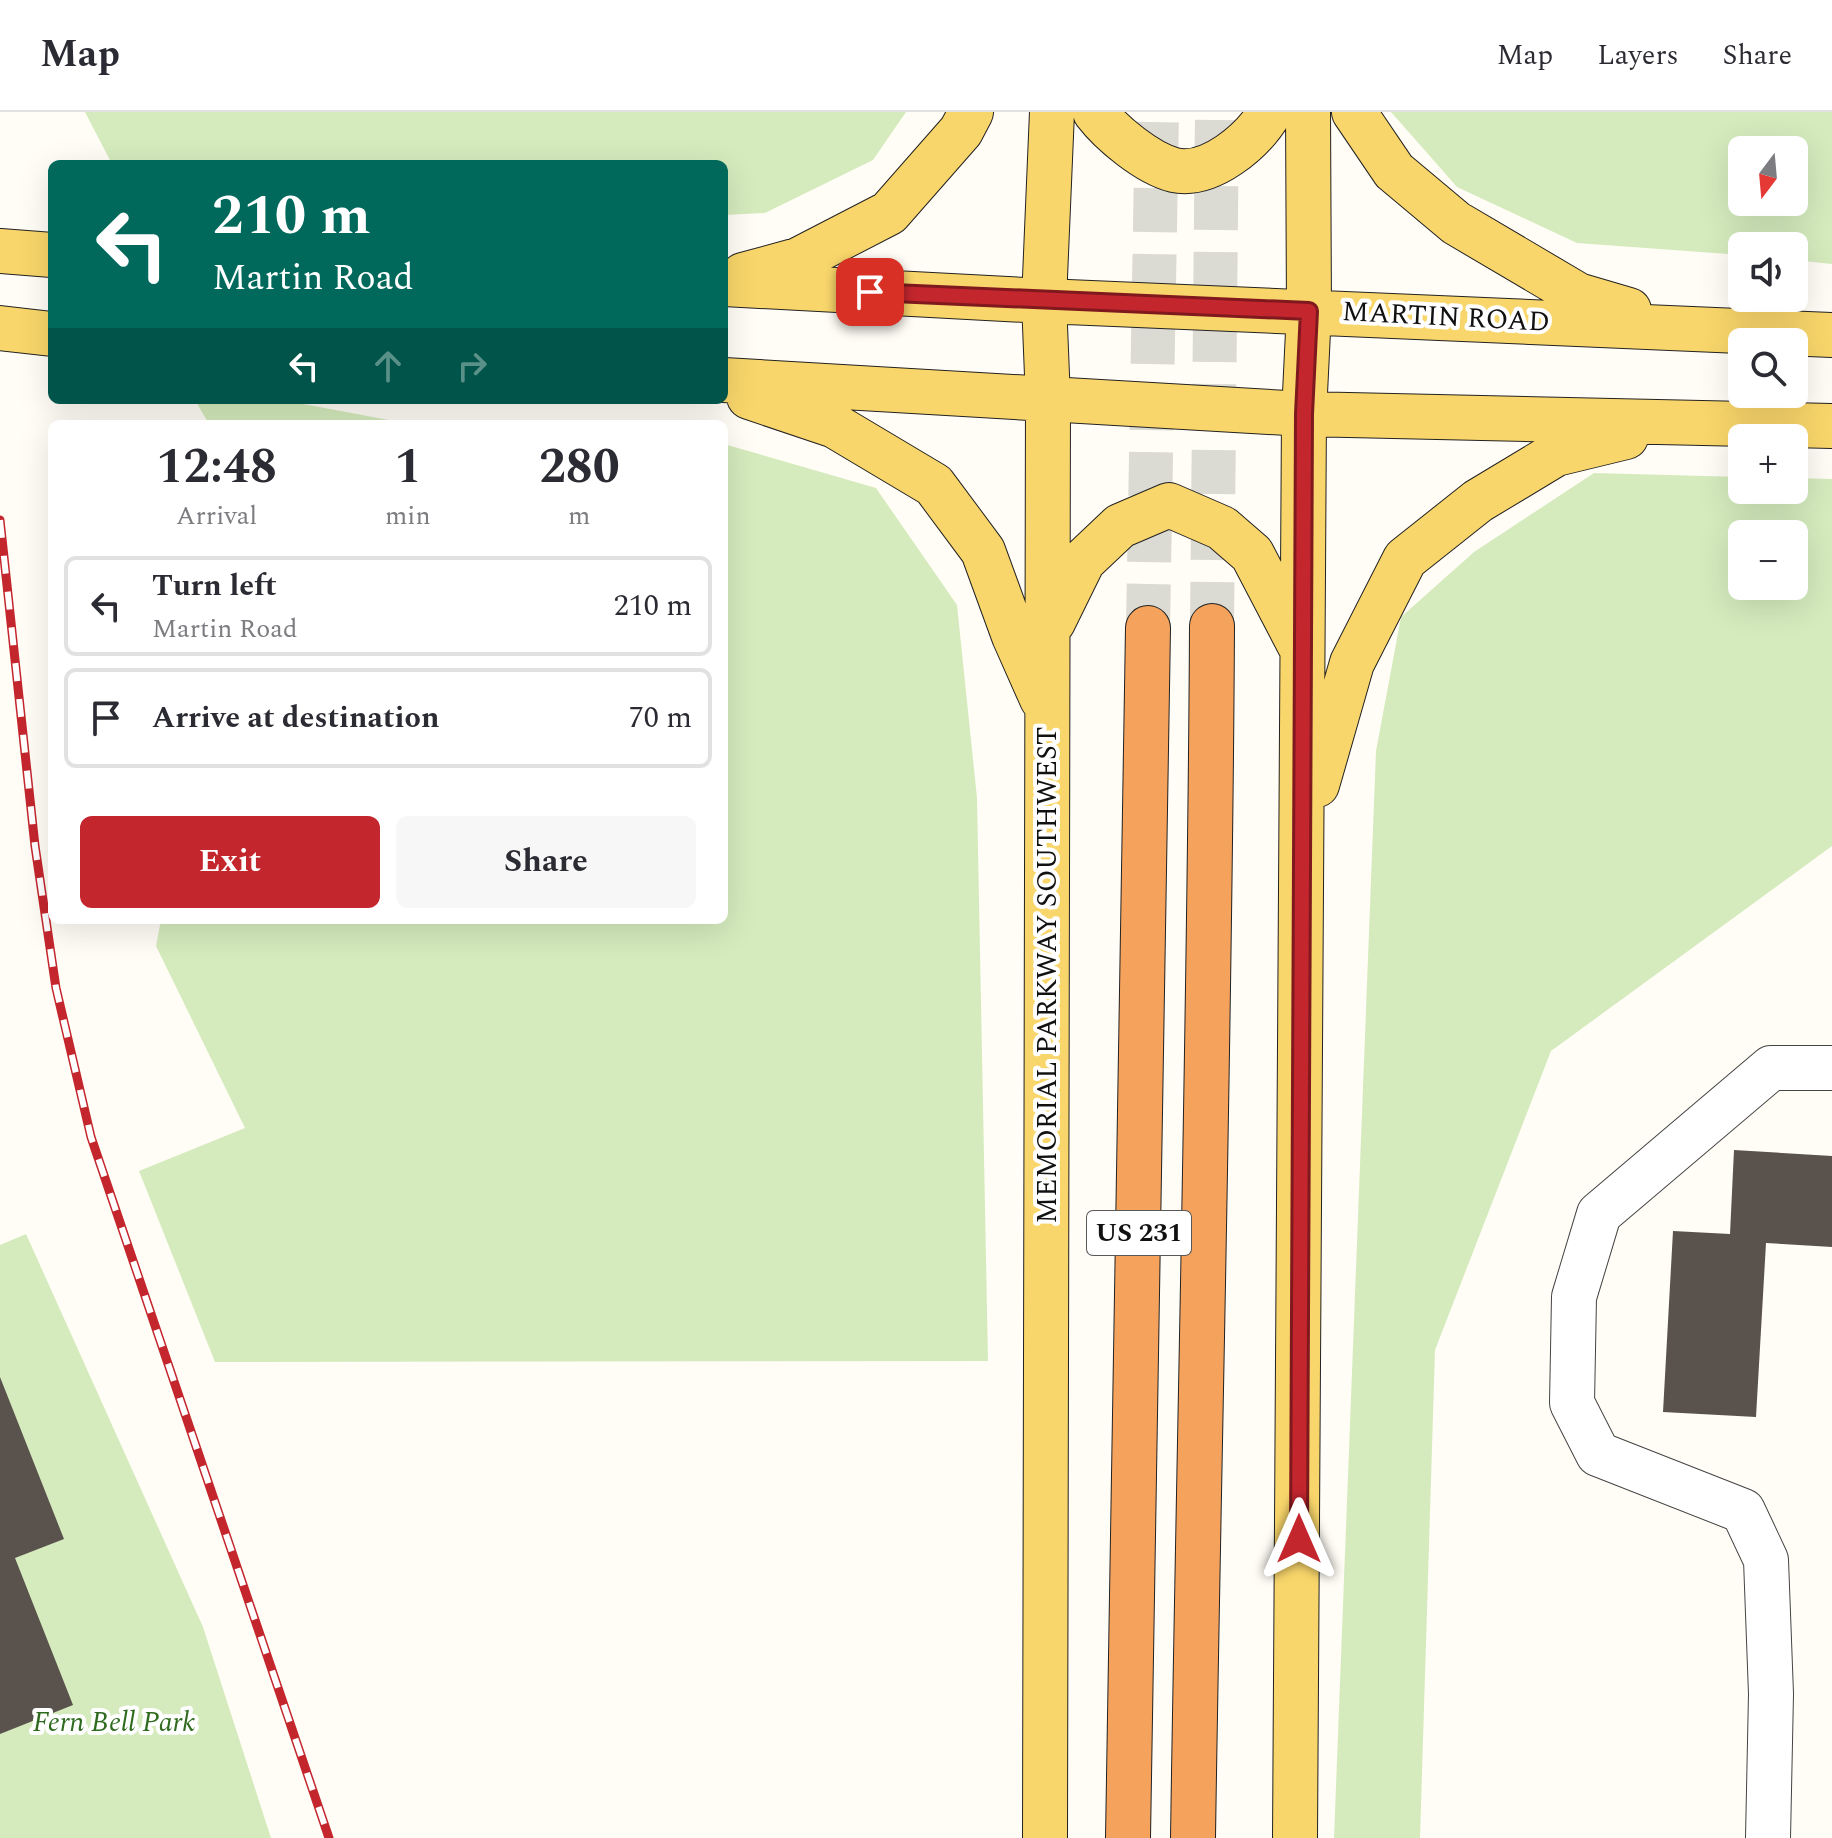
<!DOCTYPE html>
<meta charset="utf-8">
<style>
body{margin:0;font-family:Spectral,serif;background:#f7f7f7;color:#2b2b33;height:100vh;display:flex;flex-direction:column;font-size:30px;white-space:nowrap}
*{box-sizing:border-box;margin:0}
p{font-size:26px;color:#7c7c81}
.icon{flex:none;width:44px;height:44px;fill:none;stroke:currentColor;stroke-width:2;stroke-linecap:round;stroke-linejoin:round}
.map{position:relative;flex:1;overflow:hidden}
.panel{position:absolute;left:48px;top:308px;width:680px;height:504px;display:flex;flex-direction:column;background:#fff;border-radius:12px;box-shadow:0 8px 32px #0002}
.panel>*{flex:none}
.top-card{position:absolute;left:48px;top:48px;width:680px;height:244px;border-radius:12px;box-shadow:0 8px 32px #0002;background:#00695c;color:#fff;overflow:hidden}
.needle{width:52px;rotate:196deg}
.tools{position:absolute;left:1728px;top:24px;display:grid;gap:16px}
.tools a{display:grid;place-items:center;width:80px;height:80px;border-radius:12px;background:#fff;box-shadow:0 8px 32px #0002;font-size:40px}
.pin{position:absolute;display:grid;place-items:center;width:68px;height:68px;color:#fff;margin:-34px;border-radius:16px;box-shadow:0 4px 12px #0006}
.me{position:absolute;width:88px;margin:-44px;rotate:0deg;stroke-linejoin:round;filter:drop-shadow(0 0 6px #0008)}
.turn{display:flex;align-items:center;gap:28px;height:168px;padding:0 32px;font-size:36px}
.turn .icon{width:104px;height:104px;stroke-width:2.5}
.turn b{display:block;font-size:56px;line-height:68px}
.lanes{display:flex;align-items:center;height:76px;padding:0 32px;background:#0003;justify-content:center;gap:40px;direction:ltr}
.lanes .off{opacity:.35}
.eta{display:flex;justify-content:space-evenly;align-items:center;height:136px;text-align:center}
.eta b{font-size:48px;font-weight:700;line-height:56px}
.primary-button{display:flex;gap:16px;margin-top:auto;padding:16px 32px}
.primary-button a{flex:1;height:92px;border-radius:12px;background:#c4262e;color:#fff;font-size:32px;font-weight:700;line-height:92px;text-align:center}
.primary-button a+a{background:#f7f7f7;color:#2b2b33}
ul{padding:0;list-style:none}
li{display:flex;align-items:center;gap:24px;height:100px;margin:0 16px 12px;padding:0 16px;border:4px solid #e1e1e2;border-radius:12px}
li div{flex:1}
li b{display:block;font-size:30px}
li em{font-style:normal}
header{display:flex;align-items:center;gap:48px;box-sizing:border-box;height:112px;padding:0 40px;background:#fff;border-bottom:2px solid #e1e1e2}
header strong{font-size:38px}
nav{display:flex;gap:44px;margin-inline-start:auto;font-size:28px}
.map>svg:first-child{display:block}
.green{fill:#d5ebbd;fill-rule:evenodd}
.building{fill:#5a524d}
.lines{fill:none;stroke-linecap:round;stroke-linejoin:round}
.highway-tunnel{stroke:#dbdad3;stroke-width:44;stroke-dasharray:44 22;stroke-linecap:butt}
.minor-casing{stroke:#444;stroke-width:46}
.major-casing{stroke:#222;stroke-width:46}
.highway-casing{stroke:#222;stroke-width:46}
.minor{stroke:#fff;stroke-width:44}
.major{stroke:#f9d66b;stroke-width:44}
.highway{stroke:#f5a25d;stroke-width:44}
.rail-casing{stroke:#c4262e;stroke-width:9}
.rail{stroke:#fff;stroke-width:6;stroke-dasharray:18;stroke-linecap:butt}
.route-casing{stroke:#7f191e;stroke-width:20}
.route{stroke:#c4262e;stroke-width:14}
.labels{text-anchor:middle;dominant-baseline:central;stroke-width:8;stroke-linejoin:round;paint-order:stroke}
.shield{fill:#fff;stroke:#585858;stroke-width:2}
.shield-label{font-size:26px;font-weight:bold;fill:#111}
.street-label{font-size:28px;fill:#111;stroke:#fff}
.park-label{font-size:28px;font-style:italic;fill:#2f6b1f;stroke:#fff}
</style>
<header>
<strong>Map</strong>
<nav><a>Map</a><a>Layers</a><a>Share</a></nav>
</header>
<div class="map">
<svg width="1832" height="1726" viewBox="0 0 1832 1726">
<rect width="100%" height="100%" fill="#fffdf5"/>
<path class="green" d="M 85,0 L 906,0 L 873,48 L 765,101 L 724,103 L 724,52 L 112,52 Z
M 1391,0 L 1832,0 L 1832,152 L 1794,148 L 1794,134 L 1742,134 L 1742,143 L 1577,131 L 1457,75 ZM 1794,38 L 1794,90 L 1742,90 L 1742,38 Z
M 195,288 L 282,288 L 410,312 L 209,312 Z
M 724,332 L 876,376 L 957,493 L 977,686 L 988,1249 L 215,1250 L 139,1059 L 245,1016 L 156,834 L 161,808 L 724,808 Z
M 1594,361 L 1742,365 L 1742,378 L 1794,378 L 1794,366 L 1832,367 L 1832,734 L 1551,939 L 1435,1238 L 1420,1726 L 1334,1726 L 1376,639 L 1401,505 L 1474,440 ZM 1794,422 L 1794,474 L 1742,474 L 1742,422 Z
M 26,1122 L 203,1515 L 271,1726 L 0,1726 L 0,1133 Z"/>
<path class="building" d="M 1734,1038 L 1832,1044 L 1832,1135 L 1766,1131 L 1756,1305 L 1663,1300 L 1673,1119 L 1730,1122 Z
M 0,1265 L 64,1427 L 15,1446 L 73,1593 L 0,1622 Z"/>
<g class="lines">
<path class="highway-tunnel" d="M 1212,514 L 1217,0
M 1148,516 L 1157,0"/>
<g class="minor-casing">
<path id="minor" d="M 1768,1726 L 1771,1582 L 1766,1448 L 1743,1399 L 1598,1342 L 1572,1291 L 1574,1185 L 1599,1102 L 1771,956 L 1832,956"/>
</g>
<g class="major-casing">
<path id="major" d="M 1095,0 C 1111,21 1147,51 1174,58 C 1210,66 1253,29 1270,0
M 1354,0 L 1394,59 L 1456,111 L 1578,183 L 1629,198
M 0,139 L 52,143
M 743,163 L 798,148 L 889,101 L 961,19 L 971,0
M 724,172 L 1044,189 L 1832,223
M 0,216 L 52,222
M 724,268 L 1304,302 L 1832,314
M 749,285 L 835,314 L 934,373 L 983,439 L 1014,524 L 1042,587
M 1053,510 L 1083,449 L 1120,414 L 1169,393 L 1222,416 L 1252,442 L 1299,532
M 1317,673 L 1352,551 L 1405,447 L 1478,389 L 1556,342 L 1626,325
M 1045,1726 L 1048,288 L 1044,189 L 1052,0
M 1295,1726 L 1304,302 L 1309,199 L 1308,0"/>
</g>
<g class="highway-casing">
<path id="highway" d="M 1128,1726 L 1148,516
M 1193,1726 C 1199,1322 1210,918 1212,514"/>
</g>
<use href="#minor" class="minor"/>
<use href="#major" class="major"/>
<use href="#highway" class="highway"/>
<g class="rail-casing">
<path id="rail" d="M 0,408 L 35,734 L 56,876 L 91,1025 L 329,1726"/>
</g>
<use href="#rail" class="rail"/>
</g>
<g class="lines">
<g class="route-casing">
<path id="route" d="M 870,180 L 1309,199 L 1304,302 L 1299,1427"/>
</g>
<use href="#route" class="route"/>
</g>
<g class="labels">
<rect class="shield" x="1087" y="1099" width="104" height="44" rx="6"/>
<g class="shield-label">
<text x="1139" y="1121">US 231</text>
</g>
<g class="street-label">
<text transform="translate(1446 205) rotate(3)">MARTIN ROAD</text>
<text transform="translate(1047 863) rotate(-90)">MEMORIAL PARKWAY SOUTHWEST</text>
</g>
<g class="park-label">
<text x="114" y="1610">Fern Bell Park</text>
</g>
</g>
</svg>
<div class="tools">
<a><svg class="needle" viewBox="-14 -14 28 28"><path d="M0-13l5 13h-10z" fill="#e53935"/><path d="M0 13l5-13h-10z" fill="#7c7c81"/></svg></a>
<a><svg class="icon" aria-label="sound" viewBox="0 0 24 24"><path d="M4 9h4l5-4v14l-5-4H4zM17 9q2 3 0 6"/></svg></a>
<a><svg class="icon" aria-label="search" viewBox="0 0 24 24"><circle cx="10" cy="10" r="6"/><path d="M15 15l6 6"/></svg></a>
<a>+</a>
<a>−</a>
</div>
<div class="pin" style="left:870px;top:180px;background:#d93025"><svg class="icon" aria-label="arrive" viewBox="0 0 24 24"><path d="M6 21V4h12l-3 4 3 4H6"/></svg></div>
<svg class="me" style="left:1299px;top:1427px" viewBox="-20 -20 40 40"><path d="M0-17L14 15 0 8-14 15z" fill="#c4262e" stroke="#fff" stroke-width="4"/></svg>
<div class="top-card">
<div class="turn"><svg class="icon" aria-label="left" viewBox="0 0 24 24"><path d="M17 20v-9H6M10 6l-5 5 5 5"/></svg><div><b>210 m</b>Martin Road</div></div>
<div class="lanes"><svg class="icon" aria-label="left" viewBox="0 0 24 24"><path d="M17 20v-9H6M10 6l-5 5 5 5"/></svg><svg class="icon off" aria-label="ahead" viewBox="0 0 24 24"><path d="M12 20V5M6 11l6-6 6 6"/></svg><svg class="icon off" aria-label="right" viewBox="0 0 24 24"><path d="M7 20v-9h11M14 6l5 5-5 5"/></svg></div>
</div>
<section class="panel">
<div class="eta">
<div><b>12:48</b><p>Arrival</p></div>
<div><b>1</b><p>min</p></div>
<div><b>280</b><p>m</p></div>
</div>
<ul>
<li><svg class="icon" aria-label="left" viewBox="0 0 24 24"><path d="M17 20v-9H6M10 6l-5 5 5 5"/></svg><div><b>Turn left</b><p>Martin Road</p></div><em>210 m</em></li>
<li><svg class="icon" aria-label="arrive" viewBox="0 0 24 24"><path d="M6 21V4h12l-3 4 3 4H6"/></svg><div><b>Arrive at destination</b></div><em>70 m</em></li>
</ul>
<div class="primary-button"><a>Exit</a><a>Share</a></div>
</section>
</div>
